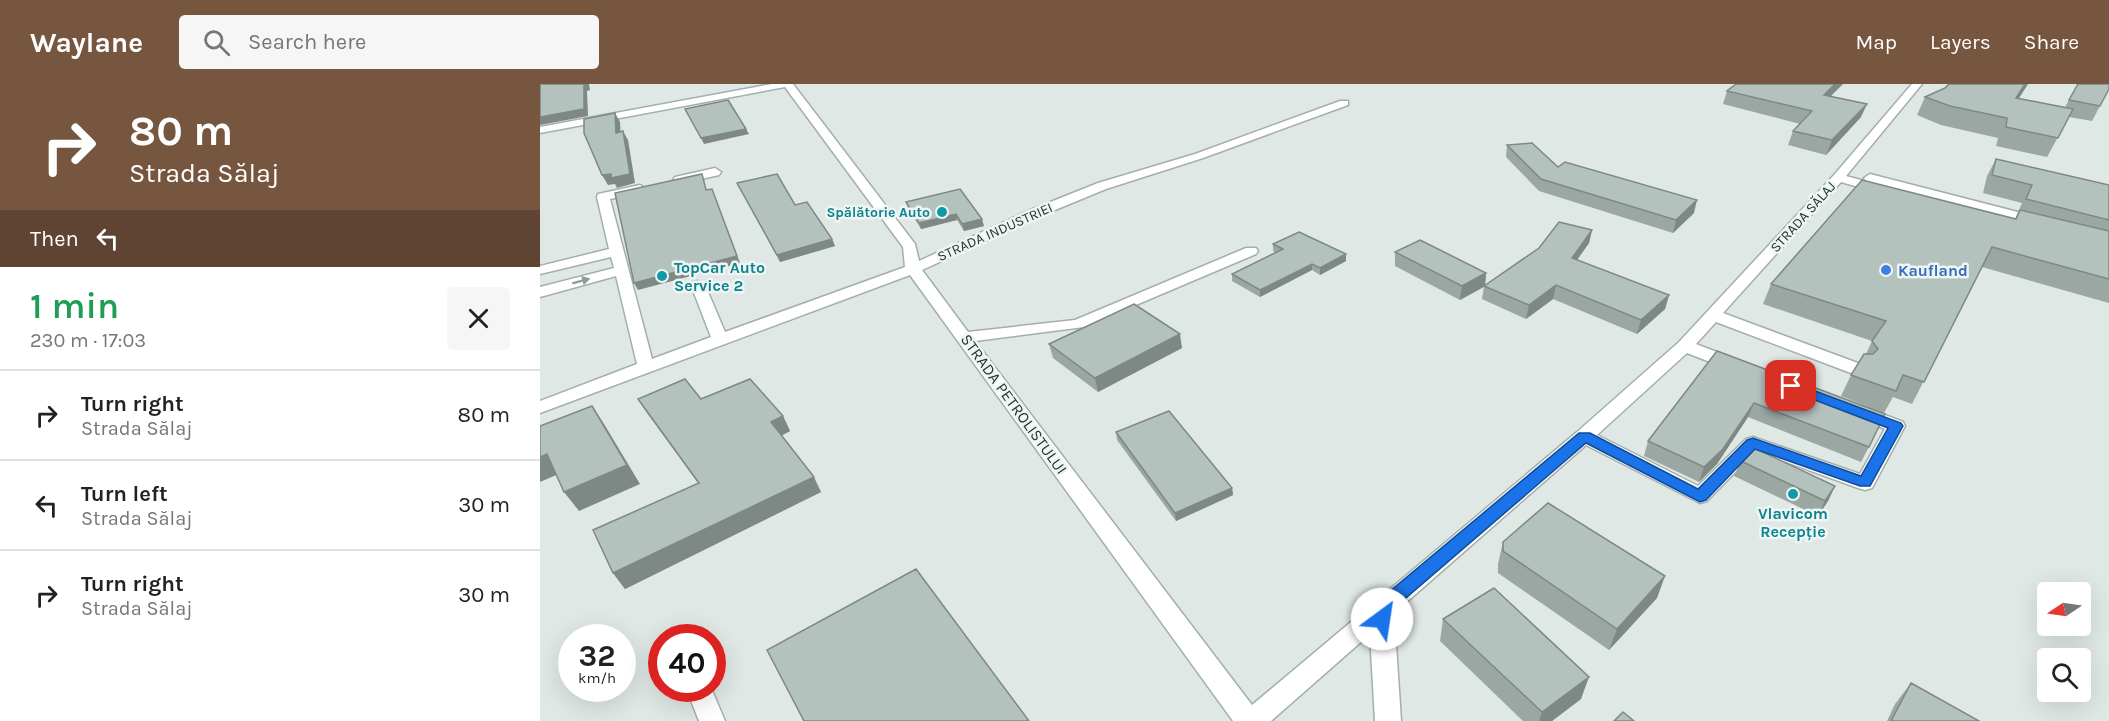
<!DOCTYPE html>
<meta charset="utf-8">
<style>
body{margin:0;font-family:Karla,sans-serif;background:#f6f6f6;color:#222;height:100vh;display:flex;flex-direction:column;font-size:22px;white-space:nowrap}
*{box-sizing:border-box;margin:0}
p{font-size:20px;color:#767676}
.icon{flex:none;width:33px;height:33px;fill:none;stroke:currentColor;stroke-width:2;stroke-linecap:round;stroke-linejoin:round}
.map{position:relative;flex:1;overflow:hidden}
.drawer{display:flex;flex-direction:column;background:#fff;width:540px}
.drawer>*{flex:none}
.banner{background:#775640;color:#fff;overflow:hidden}
.needle{width:39px;rotate:257deg}
.buttons{position:absolute;left:1497px;top:498px;display:grid;gap:12px}
.buttons a{display:grid;place-items:center;width:54px;height:54px;border-radius:6px;background:#fff;box-shadow:0 6px 24px #0002;font-size:30px}
.speed{position:absolute;left:18px;top:540px;display:flex;gap:12px;font-size:30px;font-weight:700;text-align:center}
.speed>*{display:grid;place-content:center;width:78px;height:78px;border-radius:50%;background:#fff;box-shadow:0 6px 24px #0002;line-height:1}
.speed small{font-size:15px;font-weight:400}
.speed .limit{border:9px solid #d22;background:#fff;color:#111}
.pin{position:absolute;display:grid;place-items:center;width:51px;height:51px;color:#fff;margin:-26px;border-radius:12px;box-shadow:0 3px 9px #0006}
.me{position:absolute;width:66px;margin:-33px;rotate:31deg;stroke-linejoin:round;filter:drop-shadow(0 0 4px #0008)}
.turn{display:flex;align-items:center;gap:21px;height:126px;padding:0 30px;font-size:27px}
.turn .icon{width:78px;height:78px;stroke-width:2.5}
.turn b{display:block;font-size:42px;line-height:51px}
.then{display:flex;align-items:center;height:57px;padding:0 30px;background:#0003;gap:12px;font-size:22px}
.round{display:grid;place-items:center;flex:none;width:63px;height:63px;border-radius:6px;background:#f6f6f6}
.headline{display:flex;align-items:center;justify-content:space-between;height:102px;padding:0 30px}
h1{font-size:36px;font-weight:600;line-height:45px;color:#1e9e55}
ul{padding:0;list-style:none}
li{display:flex;align-items:center;gap:18px;height:90px;padding:0 30px;border-top:2px solid #e0e0e0}
li div{flex:1}
li b{display:block;font-size:22px}
li em{font-style:normal}
header{display:flex;align-items:center;gap:36px;box-sizing:border-box;height:84px;padding:0 30px;background:#775640;color:#fff}
header strong{font-size:28px}
nav{display:flex;gap:33px;margin-inline-start:auto;font-size:21px}
.search{width:420px;height:54px;background:#f6f6f6;display:flex;align-items:center;gap:15px;box-sizing:border-box;padding:0 21px;border-radius:6px;color:#767676;font-size:22px}
main{display:flex;flex:1;min-height:0}
.map>svg:first-child{display:block}
.lines{fill:none;stroke-linecap:round;stroke-linejoin:round}
.minor-casing{stroke:#a3afac;stroke-width:3}
.minor{fill:#fff;fill-rule:evenodd}
.wall{fill:#9ba7a3}
.shaded-wall{fill:#7e8885}
.building{fill:#b4c2be;stroke:#7e8885;stroke-width:1.5}
.oneway{fill:#909a99}
.route{fill:#1a73e8;stroke:#114b97;stroke-width:1.5}
.culture-dot{fill:#0f9aa8;stroke:#eef5f3;stroke-width:2}
.shop-dot{fill:#3f7fe0;stroke:#eef5f3;stroke-width:2}
.labels{text-anchor:middle;dominant-baseline:central;stroke-width:5;stroke-linejoin:round;paint-order:stroke}
.far-culture-label{font-size:14px;font-weight:bold;fill:#0d838f;stroke:#eef5f3;text-anchor:end}
.far-street-label{font-size:14px;fill:#223533;stroke:#eef5f3}
.culture-label{font-size:16px;font-weight:bold;fill:#0d838f;stroke:#eef5f3;text-anchor:start}
.shop-label{font-size:16px;font-weight:bold;fill:#366cbe;stroke:#eef5f3;text-anchor:start}
.street-label{font-size:16px;fill:#223533;stroke:#eef5f3}
</style>
<header>
<strong>Waylane</strong>
<div class="search"><svg class="icon" aria-label="search" viewBox="0 0 24 24"><circle cx="10" cy="10" r="6"/><path d="M15 15l6 6"/></svg>Search here</div>
<nav><a>Map</a><a>Layers</a><a>Share</a></nav>
</header>
<main>
<section class="drawer">
<div class="banner">
<div class="turn"><svg class="icon" aria-label="right" viewBox="0 0 24 24"><path d="M7 20v-9h11M14 6l5 5-5 5"/></svg><div><b>80 m</b>Strada Sălaj</div></div>
<div class="then">Then<svg class="icon" aria-label="left" viewBox="0 0 24 24"><path d="M17 20v-9H6M10 6l-5 5 5 5"/></svg></div>
</div>
<div class="headline"><div><h1>1 min</h1><p>230 m · 17:03</p></div><a class="round"><svg class="icon" aria-label="close" viewBox="0 0 24 24"><path d="M6 6l12 12M18 6L6 18"/></svg></a></div>
<ul>
<li><svg class="icon" aria-label="right" viewBox="0 0 24 24"><path d="M7 20v-9h11M14 6l5 5-5 5"/></svg><div><b>Turn right</b><p>Strada Sălaj</p></div><em>80 m</em></li>
<li><svg class="icon" aria-label="left" viewBox="0 0 24 24"><path d="M17 20v-9H6M10 6l-5 5 5 5"/></svg><div><b>Turn left</b><p>Strada Sălaj</p></div><em>30 m</em></li>
<li><svg class="icon" aria-label="right" viewBox="0 0 24 24"><path d="M7 20v-9h11M14 6l5 5-5 5"/></svg><div><b>Turn right</b><p>Strada Sălaj</p></div><em>30 m</em></li>
</ul>
</section>
<div class="map">
<svg width="1569" height="637" viewBox="0 0 1569 637">
<rect width="100%" height="100%" fill="#dfe8e5"/>
<g class="lines">
<g class="minor-casing">
<path id="minor" d="M 232,0 L 253,0 L 375,160 L 379,177 L 488,127 L 558,99 L 655,70 L 800,17 L 808,17 L 808,21 L 663,74 L 566,105 L 498,133 L 382,186 L 428,248 L 535,236 L 706,164 L 716,164 L 718,167 L 716,170 L 544,243 L 435,257 L 712,621 L 1037,348 L 1139,258 L 1294,91 L 1372,0 L 1382,0 L 1306,92 L 1347,103 L 1349,106 L 1347,109 L 1343,110 L 1301,98 L 1183,229 L 1323,281 L 1326,285 L 1323,289 L 1311,289 L 1176,238 L 1156,260 L 1200,277 L 1203,281 L 1200,285 L 1188,285 L 1147,269 L 1057,351 L 1158,402 L 1206,355 L 1213,353 L 1320,390 L 1345,345 L 1315,332 L 1312,328 L 1315,324 L 1327,324 L 1363,338 L 1365,342 L 1332,404 L 1325,406 L 1318,404 L 1216,367 L 1167,417 L 1160,419 L 1046,361 L 854,529 L 861,637 L 835,637 L 830,550 L 731,637 L 693,637 L 370,191 L 0,329 L 0,317 L 97,280 L 76,192 L 0,213 L 0,203 L 74,184 L 71,173 L 0,190 L 0,182 L 69,165 L 57,113 L 58,110 L 100,101 L 106,105 L 104,108 L 70,115 L 112,275 L 171,253 L 151,201 L 153,198 L 158,197 L 165,201 L 185,248 L 365,183 L 363,163 L 245,3 L 0,49 L 0,43 Z
M 175,84 L 181,88 L 179,91 L 139,100 L 133,96 L 135,93 Z
M 1330,90 L 1505,135 L 1507,138 L 1500,142 L 1326,97 L 1324,94 Z
M 146,604 L 171,604 L 185,637 L 159,637 Z"/>
</g>
<use href="#minor" class="minor"/>
</g>
<path class="wall" d="M 1488,0 L 1478,14 L 1525,23 L 1538,0 L 1560,22 L 1552,37 L 1529,33 L 1507,73 L 1456,62 L 1458,54 L 1401,41 L 1377,31 L 1385,13 Z
M 1187,7 L 1291,12 L 1321,33 L 1286,71 L 1248,61 L 1253,47 L 1260,40 L 1183,20 Z
M 967,61 L 1018,83 L 1154,129 L 1133,149 L 999,107 L 966,73 Z
M 1456,75 L 1569,101 L 1569,219 L 1442,183 L 1372,320 L 1353,313 L 1344,329 L 1301,312 L 1311,291 L 1326,270 L 1332,257 L 1223,220 L 1231,200 L 1475,135 L 1482,119 L 1443,109 L 1447,92 Z
M 197,99 L 255,121 L 292,155 L 295,162 L 240,178 Z
M 420,105 L 444,142 L 424,147 L 417,136 L 381,145 L 368,124 L 366,118 Z
M 1052,146 L 1049,159 L 1037,176 L 1129,211 L 1125,225 L 1097,250 L 1013,215 L 986,235 L 942,215 L 944,203 L 920,216 L 855,182 L 855,168 L 946,189 L 945,201 Z
M 733,160 L 806,177 L 780,191 L 772,186 L 720,213 L 692,197 L 692,190 L 737,169 L 733,167 Z
M 509,260 L 642,264 L 558,308 L 513,274 Z
M 1177,267 L 1329,363 L 1321,378 L 1208,333 L 1177,380 L 1159,398 L 1104,372 L 1108,357 Z
M 98,315 L 161,315 L 243,332 L 250,347 L 242,351 L 281,408 L 85,505 L 73,489 L 158,399 L 107,329 Z
M 576,348 L 692,404 L 693,411 L 636,437 L 577,356 Z
M 1201,377 L 1295,402 L 1288,417 L 1278,432 L 1194,392 Z
M 963,458 L 1117,514 L 1069,566 L 958,489 L 958,480 Z
M 903,535 L 1041,615 L 1012,637 L 983,637 L 900,557 Z
M 1371,599 L 1439,637 L 1347,637 L 1355,620 Z"/>
<path class="shaded-wall" d="M 44,0 L 49,0 L 50,6 L 47,7 L 48,32 L 0,41 L 0,33 Z
M 1295,0 L 1303,0 L 1279,24 L 1284,11 Z
M 1485,0 L 1488,0 L 1467,33 L 1476,14 Z
M 1327,20 L 1321,33 L 1286,71 L 1292,56 Z
M 75,29 L 80,38 L 81,58 L 76,49 Z
M 206,45 L 209,50 L 164,60 L 161,54 Z
M 83,47 L 88,56 L 95,99 L 77,104 L 75,100 L 68,101 L 62,91 Z
M 172,105 L 200,179 L 98,206 L 94,199 Z
M 1157,116 L 1154,129 L 1133,149 L 1136,136 Z
M 416,130 L 417,136 L 381,145 L 379,139 Z
M 442,135 L 444,142 L 424,147 L 422,140 Z
M 1052,146 L 1049,159 L 1029,187 L 1032,174 Z
M 292,155 L 295,162 L 240,178 L 237,171 Z
M 806,170 L 806,177 L 780,191 L 780,184 Z
M 772,180 L 772,186 L 720,213 L 720,206 Z
M 946,189 L 945,202 L 920,216 L 922,202 Z
M 1016,201 L 1013,215 L 986,235 L 989,221 Z
M 1129,211 L 1125,225 L 1097,250 L 1101,236 Z
M 640,250 L 642,264 L 558,308 L 555,294 Z
M 1214,319 L 1208,333 L 1177,380 L 1159,398 L 1164,383 Z
M 52,322 L 64,340 L 100,400 L 39,427 L 24,408 Z
M 243,332 L 250,347 L 239,353 L 231,338 Z
M 7,370 L 21,389 L 0,398 L 0,373 Z
M 274,393 L 281,408 L 85,505 L 73,489 Z
M 1295,402 L 1288,417 L 1278,432 L 1285,417 Z
M 692,404 L 693,411 L 636,437 L 635,429 Z
M 1125,492 L 1117,514 L 1069,566 L 1077,545 Z
M 1049,593 L 1041,615 L 1012,637 L 999,637 L 1002,628 Z"/>
<path class="building" d="M 0,0 L 46,0 L 44,0 L 44,25 L 0,33 Z
M 1196,0 L 1295,0 L 1284,11 L 1327,20 L 1292,56 L 1253,47 L 1272,27 L 1187,7 Z
M 1409,0 L 1485,0 L 1476,14 L 1533,25 L 1518,54 L 1466,43 L 1467,34 L 1410,22 L 1385,13 L 1405,4 Z
M 1538,0 L 1569,0 L 1569,5 L 1560,22 L 1529,16 Z
M 188,16 L 206,45 L 161,54 L 145,25 Z
M 75,29 L 76,49 L 83,47 L 90,90 L 71,94 L 71,90 L 62,91 L 44,49 L 44,35 Z
M 992,59 L 1018,83 L 1025,78 L 1157,116 L 1136,136 L 1001,95 L 967,61 Z
M 1456,75 L 1569,101 L 1569,136 L 1486,115 L 1492,101 L 1452,91 Z
M 162,90 L 166,106 L 172,105 L 197,172 L 94,199 L 75,109 Z
M 237,90 L 255,121 L 267,118 L 292,155 L 237,171 L 197,99 Z
M 1322,96 L 1476,135 L 1480,126 L 1569,147 L 1569,195 L 1452,163 L 1384,298 L 1363,291 L 1356,307 L 1311,291 L 1324,270 L 1333,270 L 1338,265 L 1332,257 L 1346,237 L 1231,200 Z
M 420,105 L 442,135 L 422,140 L 416,130 L 379,139 L 366,118 Z
M 1019,138 L 1052,146 L 1032,174 L 1129,211 L 1101,236 L 1016,201 L 989,221 L 944,202 L 999,164 Z
M 759,148 L 806,170 L 780,184 L 772,180 L 720,206 L 692,190 L 743,165 L 733,160 Z
M 880,156 L 946,189 L 922,202 L 855,168 Z
M 594,220 L 640,250 L 555,294 L 509,260 Z
M 1177,267 L 1345,330 L 1329,363 L 1214,319 L 1183,365 L 1164,383 L 1108,357 Z
M 145,295 L 161,315 L 210,295 L 243,332 L 231,338 L 274,393 L 73,489 L 53,446 L 159,399 L 98,315 Z
M 52,322 L 87,381 L 24,408 L 7,370 L 0,373 L 0,342 Z
M 629,327 L 692,404 L 635,429 L 576,348 Z
M 1214,364 L 1295,402 L 1285,417 L 1201,377 Z
M 1008,419 L 1125,492 L 1077,545 L 963,467 L 963,458 Z
M 376,485 L 489,637 L 264,637 L 227,566 Z
M 954,504 L 1049,593 L 1002,628 L 903,535 Z
M 1371,599 L 1439,637 L 1351,637 Z
M 1083,628 L 1094,637 L 1074,637 Z"/>
<defs><path id="oneway-solid" d="M-6-.8H1V-3.2L6.5 0L1 3.2V.8H-6Z" transform="scale(1.5)"/></defs>
<use class="oneway" href="#oneway-solid" transform="translate(41 197) rotate(-15)"/>
<path class="route" d="M 1251,298 L 1361,339 L 1363,342 L 1330,402 L 1320,402 L 1215,365 L 1166,416 L 1160,418 L 1046,359 L 852,526 L 849,540 L 842,542 L 836,540 L 833,535 L 837,518 L 1039,349 L 1050,349 L 1158,405 L 1207,356 L 1213,354 L 1321,392 L 1348,344 L 1246,305 L 1244,302 Z"/>
<g class="culture-dot">
<circle cx="402" cy="128" r="6"/>
<circle cx="122" cy="192" r="6"/>
<circle cx="1253" cy="410" r="6"/>
</g>
<circle class="shop-dot" cx="1346" cy="186" r="6"/>
<g class="labels">
<g class="far-culture-label">
<text x="390" y="128">Spălătorie Auto</text>
</g>
<g class="far-street-label">
<text transform="translate(1263 133) rotate(-48)">STRADA SĂLAJ</text>
<text transform="translate(455 148) rotate(-24)">STRADA INDUSTRIEI</text>
</g>
<g class="culture-label">
<text x="134" y="183">TopCar Auto<tspan x="134" dy="18">Service 2</tspan></text>
<text x="1253" y="429" text-anchor="middle">Vlavicom<tspan x="1253" dy="18">Recepție</tspan></text>
</g>
<g class="shop-label">
<text x="1358" y="186">Kaufland</text>
</g>
<g class="street-label">
<text transform="translate(474 320) rotate(54)">STRADA PETROLISTULUI</text>
</g>
</g>
</svg>
<div class="buttons">
<a><svg class="needle" viewBox="-14 -14 28 28"><path d="M0-13l5 13h-10z" fill="#e53935"/><path d="M0 13l5-13h-10z" fill="#767676"/></svg></a>
<a><svg class="icon" aria-label="search" viewBox="0 0 24 24"><circle cx="10" cy="10" r="6"/><path d="M15 15l6 6"/></svg></a>
</div>
<div class="speed"><div>32<small>km/h</small></div><div class="limit">40</div></div>
<div class="pin" style="left:1251px;top:302px;background:#d93025"><svg class="icon" aria-label="arrive" viewBox="0 0 24 24"><path d="M6 21V4h12l-3 4 3 4H6"/></svg></div>
<svg class="me" style="left:842px;top:535px" viewBox="-20 -20 40 40"><circle r="19" fill="#fff"/><path d="M0-13L10 11 0 6-10 11z" fill="#1a73e8"/></svg>
</div>
</main>
